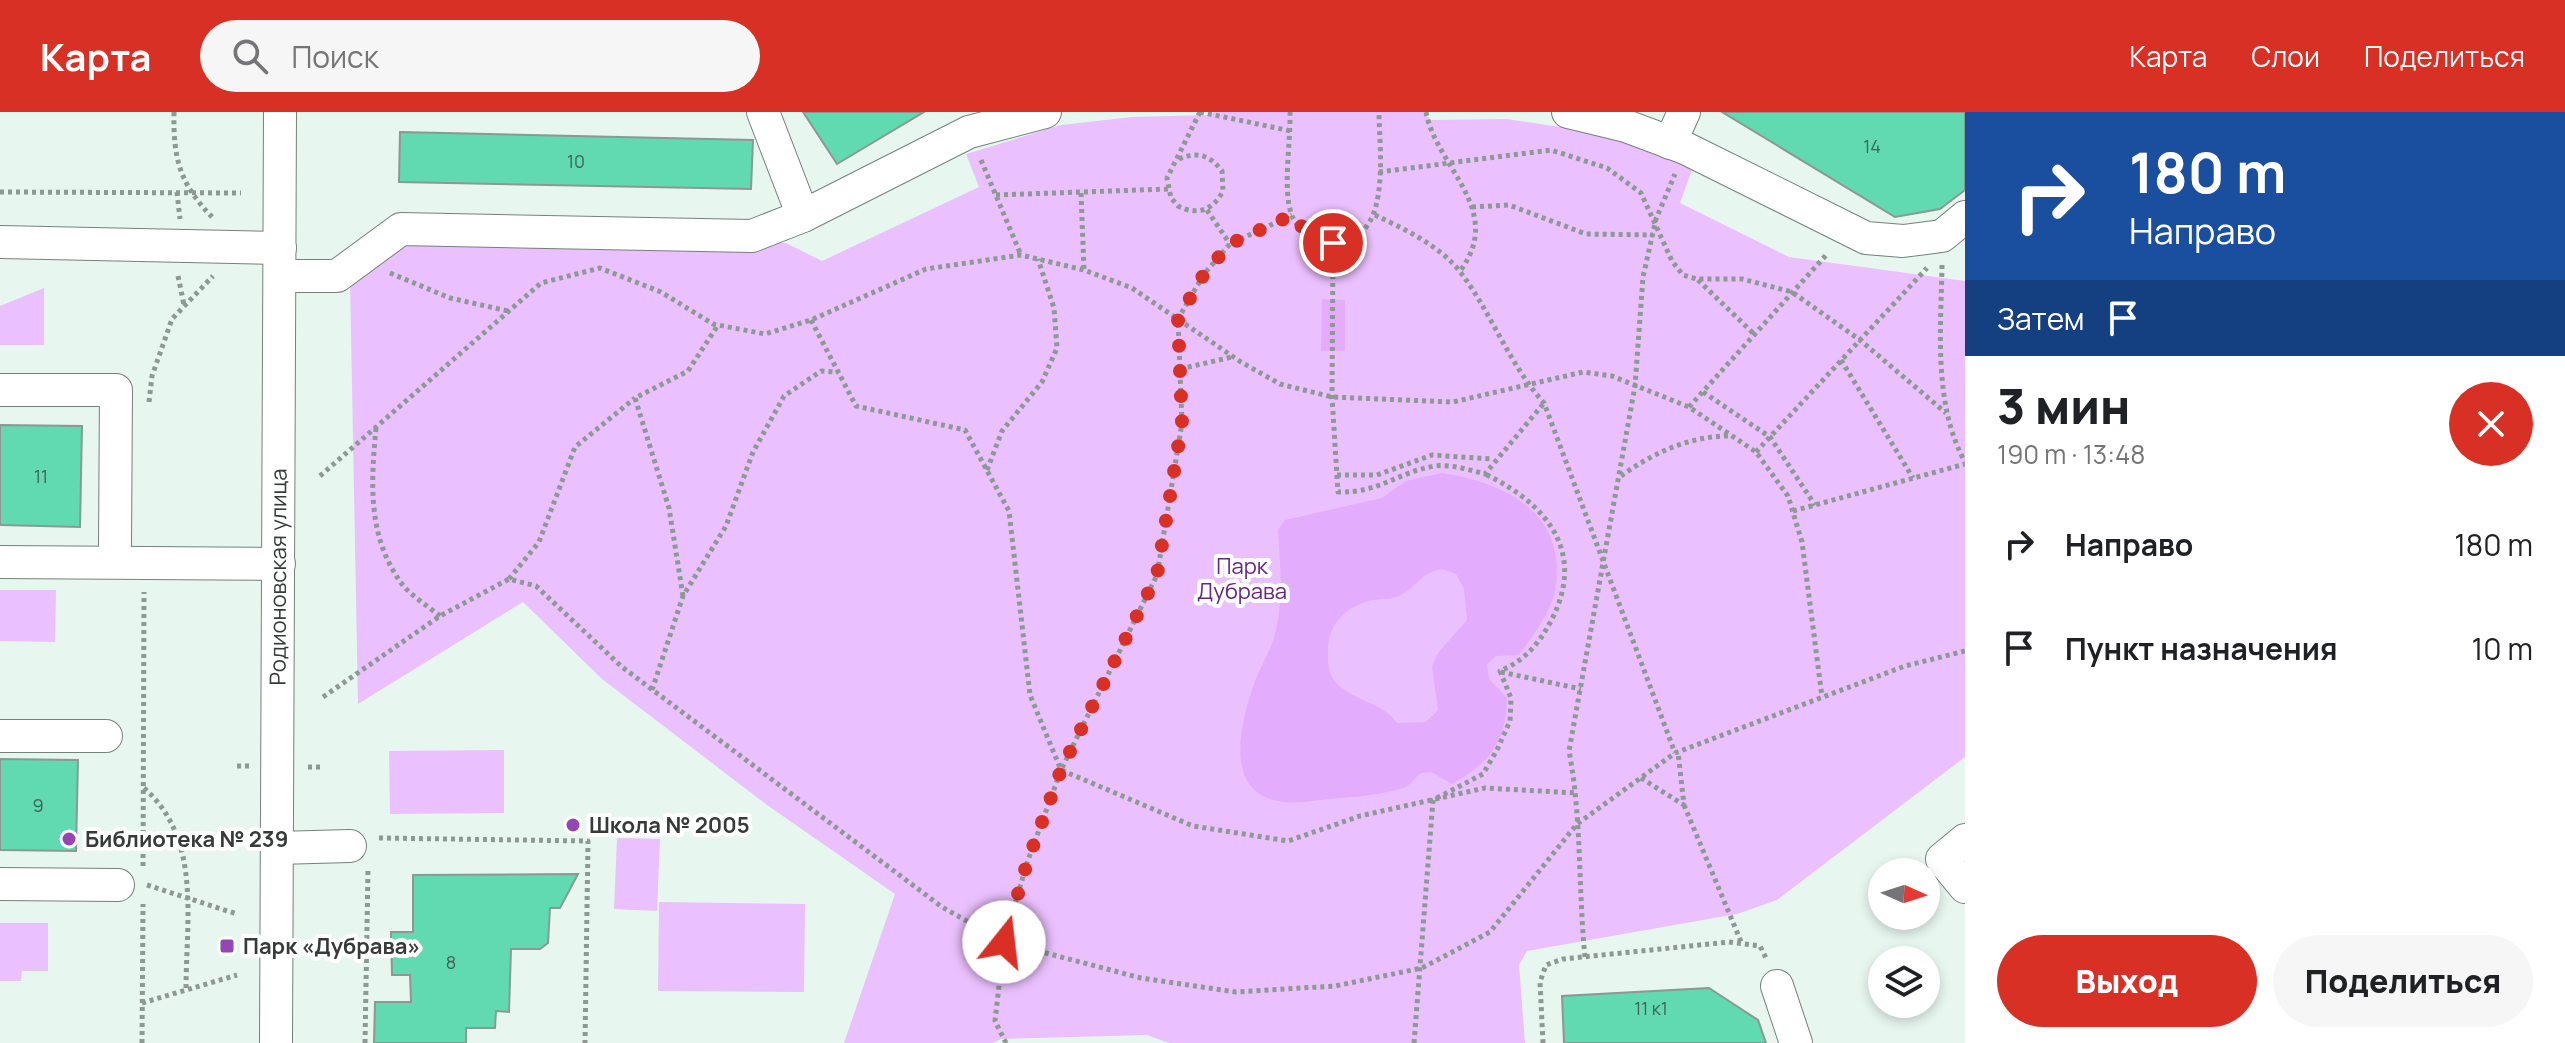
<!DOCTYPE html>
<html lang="ru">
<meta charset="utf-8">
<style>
body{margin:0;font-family:Manrope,sans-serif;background:#f6f6f6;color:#202124;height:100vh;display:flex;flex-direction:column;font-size:30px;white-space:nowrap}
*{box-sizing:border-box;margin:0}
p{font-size:26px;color:#757577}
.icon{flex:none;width:44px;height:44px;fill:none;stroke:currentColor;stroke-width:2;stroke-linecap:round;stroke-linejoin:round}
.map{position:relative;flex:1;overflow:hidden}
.details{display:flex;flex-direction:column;background:#fff;width:600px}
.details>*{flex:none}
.hud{background:#1a4fa0;color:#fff;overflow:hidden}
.needle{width:52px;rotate:93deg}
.controls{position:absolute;left:1868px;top:746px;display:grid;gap:16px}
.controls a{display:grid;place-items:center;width:72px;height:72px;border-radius:50%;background:#fff;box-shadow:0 4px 12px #0003;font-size:40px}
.pin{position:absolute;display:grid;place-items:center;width:68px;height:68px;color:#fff;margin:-34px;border:4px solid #fff;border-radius:50%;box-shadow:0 2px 8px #0007}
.me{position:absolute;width:88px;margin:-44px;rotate:16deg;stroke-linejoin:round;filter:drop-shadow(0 0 6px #0008)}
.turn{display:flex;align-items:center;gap:28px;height:168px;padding:0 32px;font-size:36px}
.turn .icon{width:104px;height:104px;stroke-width:2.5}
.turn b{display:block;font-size:56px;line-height:68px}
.then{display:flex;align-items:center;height:76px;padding:0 32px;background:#0003;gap:16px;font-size:30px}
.round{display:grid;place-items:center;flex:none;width:84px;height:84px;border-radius:42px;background:#f6f6f6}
.headline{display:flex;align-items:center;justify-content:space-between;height:136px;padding:0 32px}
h1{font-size:48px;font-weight:800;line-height:60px}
.cta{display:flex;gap:16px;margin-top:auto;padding:16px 32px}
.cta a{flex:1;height:92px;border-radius:48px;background:#d93025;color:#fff;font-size:32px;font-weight:800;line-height:92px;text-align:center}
.cta a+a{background:#f6f6f6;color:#202124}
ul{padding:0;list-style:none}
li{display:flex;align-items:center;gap:24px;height:104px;padding:0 32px}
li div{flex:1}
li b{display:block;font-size:30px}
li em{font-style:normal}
header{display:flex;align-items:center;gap:48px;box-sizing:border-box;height:112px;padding:0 40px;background:#d93025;color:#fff}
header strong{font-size:38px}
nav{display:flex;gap:44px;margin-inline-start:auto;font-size:28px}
.search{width:560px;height:72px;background:#f6f6f6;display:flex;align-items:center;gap:20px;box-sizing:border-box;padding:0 28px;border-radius:44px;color:#757577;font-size:30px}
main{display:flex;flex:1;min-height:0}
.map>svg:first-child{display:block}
.green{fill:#ebc0fe}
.water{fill:#e3acfc;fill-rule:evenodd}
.building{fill:#61dab2;stroke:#8b9893;stroke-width:2}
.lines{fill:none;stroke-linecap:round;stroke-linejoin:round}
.minor-casing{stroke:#75817c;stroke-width:34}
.path{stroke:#8e9894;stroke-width:5;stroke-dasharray:4 4;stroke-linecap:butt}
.minor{stroke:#fff;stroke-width:32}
.route{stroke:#d93025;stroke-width:14;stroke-dasharray:0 25.2}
.poi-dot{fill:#9545b4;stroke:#fff;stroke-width:3}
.labels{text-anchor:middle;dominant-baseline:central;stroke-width:8;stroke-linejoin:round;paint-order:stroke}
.number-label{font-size:18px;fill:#416357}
.park-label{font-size:22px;fill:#672480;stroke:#fff}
.street-label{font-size:22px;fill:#363b39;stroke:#fff}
.poi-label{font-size:22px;font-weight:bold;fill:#363b39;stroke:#fff;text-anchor:start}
</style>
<header>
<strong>Карта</strong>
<div class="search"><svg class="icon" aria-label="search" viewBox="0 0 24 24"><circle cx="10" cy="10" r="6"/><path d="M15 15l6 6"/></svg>Поиск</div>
<nav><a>Карта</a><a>Слои</a><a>Поделиться</a></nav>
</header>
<main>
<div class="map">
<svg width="1965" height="931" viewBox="0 0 1965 931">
<rect width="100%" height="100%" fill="#e8f6f0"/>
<path class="green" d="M 1214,0 L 1423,0 L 1431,8 L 1507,7 L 1618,24 L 1693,55 L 1680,91 L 1789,145 L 1965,169 L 1965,645 L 1777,788 L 1737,802 L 1527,839 L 1519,853 L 1525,931 L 1169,931 L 1147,923 L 1001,927 L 993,931 L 844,931 L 895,782 L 767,693 L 602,567 L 523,490 L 358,592 L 350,167 L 415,123 L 786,131 L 822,149 L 979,75 L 966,42 L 1061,13 L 1132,5 L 1210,3 Z
M 44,176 L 44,233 L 0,233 L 0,194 Z
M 0,478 L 56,478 L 55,530 L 0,529 Z
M 504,638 L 504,701 L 390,702 L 389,639 Z
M 617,726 L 660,727 L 657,799 L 614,797 Z
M 659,790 L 805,792 L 804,880 L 658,879 Z
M 0,811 L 48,811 L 48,859 L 22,859 L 21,869 L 0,869 Z"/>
<path class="water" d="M 1322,187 L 1345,188 L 1345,239 L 1321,239 Z
M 1442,361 C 1502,370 1565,399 1556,472 C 1554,497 1533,523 1519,543 L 1496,544 L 1487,552 L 1489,567 L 1507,586 C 1506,631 1489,651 1452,672 L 1431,660 L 1421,661 C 1415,665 1410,674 1403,676 C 1375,685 1341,685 1312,689 C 1222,702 1234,625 1256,567 C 1262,551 1271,538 1275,522 C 1284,488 1280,452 1278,418 L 1285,408 L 1382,386 L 1406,369 ZM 1442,457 L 1456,462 L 1464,477 L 1467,508 L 1438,541 L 1432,554 L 1438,598 L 1426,610 L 1397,611 C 1383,591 1357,590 1337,572 C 1329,564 1327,550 1328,538 C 1328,511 1346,494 1373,488 C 1384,486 1391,489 1402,482 C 1418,473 1422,460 1442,457 Z"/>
<path class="building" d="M 803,0 L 924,0 L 837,52 Z
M 1722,0 L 1965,0 L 1965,78 L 1940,97 L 1895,105 Z
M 400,20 L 753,28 L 751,77 L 399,70 Z
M 0,313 L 82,314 L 80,415 L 0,413 Z
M 0,647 L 78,648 L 76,739 L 0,738 Z
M 578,762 L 560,796 L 550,796 L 548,831 L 540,837 L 511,837 L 509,900 L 496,899 L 495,916 L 466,916 L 466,931 L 374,931 L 375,890 L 411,890 L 410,863 L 392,863 L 391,820 L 413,820 L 413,763 Z
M 1709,876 L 1758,908 L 1766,931 L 1564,931 L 1562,884 Z"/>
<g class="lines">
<g class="minor-casing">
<g id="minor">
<path d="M 763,0 L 803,104 L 969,20 L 1045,0"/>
<path d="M 1568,0 L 1626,14 L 1685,36 L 1866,126 L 1903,129 L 1942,124 L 1965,105"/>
<path d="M 1670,31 L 1684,0"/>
<path d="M 0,130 L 280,136"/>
<path d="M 280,164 L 337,164 L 401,117 L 752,124 L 803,104"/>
<path d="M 0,278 L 116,278 L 115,433"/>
<path d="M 0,450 L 279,452"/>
<path d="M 0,624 L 106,624"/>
<path d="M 1965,728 L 1942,747 L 1965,775"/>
<path d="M 277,736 L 350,734"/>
<path d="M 0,772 L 118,773"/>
<path d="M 1777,874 L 1796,931"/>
<path id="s1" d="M 276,931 L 280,0"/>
</g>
</g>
<path class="path" d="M 174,0 C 173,47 180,72 212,105
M 1200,0 L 1291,19
M 1290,0 C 1291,29 1282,78 1292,104 C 1299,119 1314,129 1330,130 C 1394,134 1379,40 1379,0
M 1426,0 C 1436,55 1506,98 1460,159
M 1179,47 C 1197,39 1210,43 1222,59 L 1223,79 C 1213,98 1198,104 1178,94 L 1171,86 L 1167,66 L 1200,0
M 981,48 L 1021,143
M 1379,60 L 1551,38 L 1607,56 L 1641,81 L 1672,149 L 1683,163 L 1697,167 L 1742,167 L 1792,180 L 1860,228 L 1946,301
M 0,80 L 241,81
M 177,80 L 180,107
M 1081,81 L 1084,158
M 996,83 L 1168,77
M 1472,95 L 1509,93 L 1586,122 L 1653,123
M 1207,98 L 1230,132
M 1375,103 C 1404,117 1441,134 1461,161 C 1492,202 1509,252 1544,291 L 1675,641
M 1333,131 L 1332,285 L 1338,380 C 1381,381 1397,360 1435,354 C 1452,352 1469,358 1485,362 L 1544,291
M 1942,153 C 1941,216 1933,292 1965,350
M 390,161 L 450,186 L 508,199
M 178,164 L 184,193
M 1698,168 L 1754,222
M 811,208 L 856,294 L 965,318 L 1009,399 L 1030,583 L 1061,658 L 1193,714 L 1288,729 L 1360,704 L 1485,676 L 1577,681
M 1841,248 L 1913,366
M 1180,257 L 1232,245
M 1703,280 L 1770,325 L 1815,393
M 149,290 L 152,264 L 172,207 L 213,164
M 1689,295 L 1828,141
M 376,316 C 371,370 367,425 402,472 C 411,484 428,494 440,504
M 1756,340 L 1927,156
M 987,358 L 1002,319 L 1042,270 L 1057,236 L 1054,196 L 1038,147
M 1337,363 L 1377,363 L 1432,343 L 1493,347
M 320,364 L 541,171 L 600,156 L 661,180 L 713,212 L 765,222 L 811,208 L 926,157 L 1021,143 L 1084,158 L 1132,176 L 1241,250 L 1280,272 L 1332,285 L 1453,290 L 1583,260 L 1612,264 L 1689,295 L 1756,340 L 1788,384 L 1802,430 L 1822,585
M 1621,364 C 1653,341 1689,324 1730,324
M 1793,399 L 1965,352
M 509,467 L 539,430 L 575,335 L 635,286
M 683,484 L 669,396 L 635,286 L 688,259 L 718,213
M 1501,560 L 1581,577
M 652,578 L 683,484 L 726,414 L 753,340 L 784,284 L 821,259 L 838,260
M 323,585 L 440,504 L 509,467 L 536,474 L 622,555 L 942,795 L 1004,830 L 1141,866 L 1236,880 L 1335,874 L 1422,856 L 1490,820 L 1577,712 L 1675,641 L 1905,554 L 1965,539
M 237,654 L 250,654
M 308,655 L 323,655
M 1641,666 L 1684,693 L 1678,640
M 144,676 C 202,727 186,808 186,878
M 1684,693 L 1742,832
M 379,726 L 588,729 L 585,931
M 143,754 L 144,480
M 147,773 L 237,802
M 1585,845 C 1578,776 1582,707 1569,639 L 1635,274 L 1643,165 L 1656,107 L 1675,62
M 142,891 L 237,863
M 142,931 L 143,792
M 365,931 L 368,757
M 1006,931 L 995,909 L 1004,830 L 1027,751 L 1061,658 L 1157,463 L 1182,311 L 1178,207 L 1204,162 L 1230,132 L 1292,103
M 1414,931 L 1433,688 L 1483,662 L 1497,638 L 1510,609 L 1511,586 L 1500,559 C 1524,549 1539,532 1551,509 C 1587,440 1547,392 1485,362
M 1543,931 L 1540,870 L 1546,853 L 1563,847 L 1729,830 L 1760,834 L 1767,848"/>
<use href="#minor" class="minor"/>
</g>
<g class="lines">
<path class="route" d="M 1004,830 L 1027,751 L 1061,658 L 1157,463 L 1182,311 L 1178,207 L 1204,162 L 1230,132 L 1292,103 L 1309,123 L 1333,131"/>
</g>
<g class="poi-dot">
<circle cx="573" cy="713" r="8"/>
<circle cx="69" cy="727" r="8"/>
<rect x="219" y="826" width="16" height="16" rx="4"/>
</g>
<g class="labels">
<g class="number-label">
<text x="1872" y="34">14</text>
<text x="576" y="49">10</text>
<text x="41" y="364">11</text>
<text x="38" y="693">9</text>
<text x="451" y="850">8</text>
<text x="1651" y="896">11 к1</text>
</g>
<g class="park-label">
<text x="1242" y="454">Парк<tspan x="1242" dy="25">Дубрава</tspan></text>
</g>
<g class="street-label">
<text stroke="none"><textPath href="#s1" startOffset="466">Родионовская улица</textPath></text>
</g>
<g class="poi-label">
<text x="589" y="713">Школа № 2005</text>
<text x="85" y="727">Библиотека № 239</text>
<text x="243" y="834">Парк «Дубрава»</text>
</g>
</g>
</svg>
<div class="controls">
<a><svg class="needle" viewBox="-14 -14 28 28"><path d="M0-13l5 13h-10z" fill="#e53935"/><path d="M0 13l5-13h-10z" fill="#757577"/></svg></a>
<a><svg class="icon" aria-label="layers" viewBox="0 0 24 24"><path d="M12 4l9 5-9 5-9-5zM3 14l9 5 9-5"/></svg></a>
</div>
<div class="pin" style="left:1333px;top:131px;background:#d93025"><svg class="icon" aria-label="arrive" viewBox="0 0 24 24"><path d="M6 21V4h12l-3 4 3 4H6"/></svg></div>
<svg class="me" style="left:1004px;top:830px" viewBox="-20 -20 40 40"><circle r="19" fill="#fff"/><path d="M0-13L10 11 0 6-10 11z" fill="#d93025"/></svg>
</div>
<section class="details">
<div class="hud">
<div class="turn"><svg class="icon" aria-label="right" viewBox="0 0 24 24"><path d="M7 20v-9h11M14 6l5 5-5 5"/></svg><div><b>180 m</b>Направо</div></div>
<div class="then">Затем<svg class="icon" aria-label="arrive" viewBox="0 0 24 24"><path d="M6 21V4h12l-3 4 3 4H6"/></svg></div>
</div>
<div class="headline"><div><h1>3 мин</h1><p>190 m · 13:48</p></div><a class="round" style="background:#d93025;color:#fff"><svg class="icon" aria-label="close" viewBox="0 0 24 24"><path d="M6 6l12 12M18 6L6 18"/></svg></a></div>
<ul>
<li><svg class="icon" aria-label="right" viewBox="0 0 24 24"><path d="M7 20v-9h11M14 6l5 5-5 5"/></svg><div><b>Направо</b></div><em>180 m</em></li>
<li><svg class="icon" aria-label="arrive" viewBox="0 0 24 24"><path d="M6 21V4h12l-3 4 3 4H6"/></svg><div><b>Пункт назначения</b></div><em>10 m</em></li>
</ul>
<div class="cta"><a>Выход</a><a>Поделиться</a></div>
</section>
</main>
